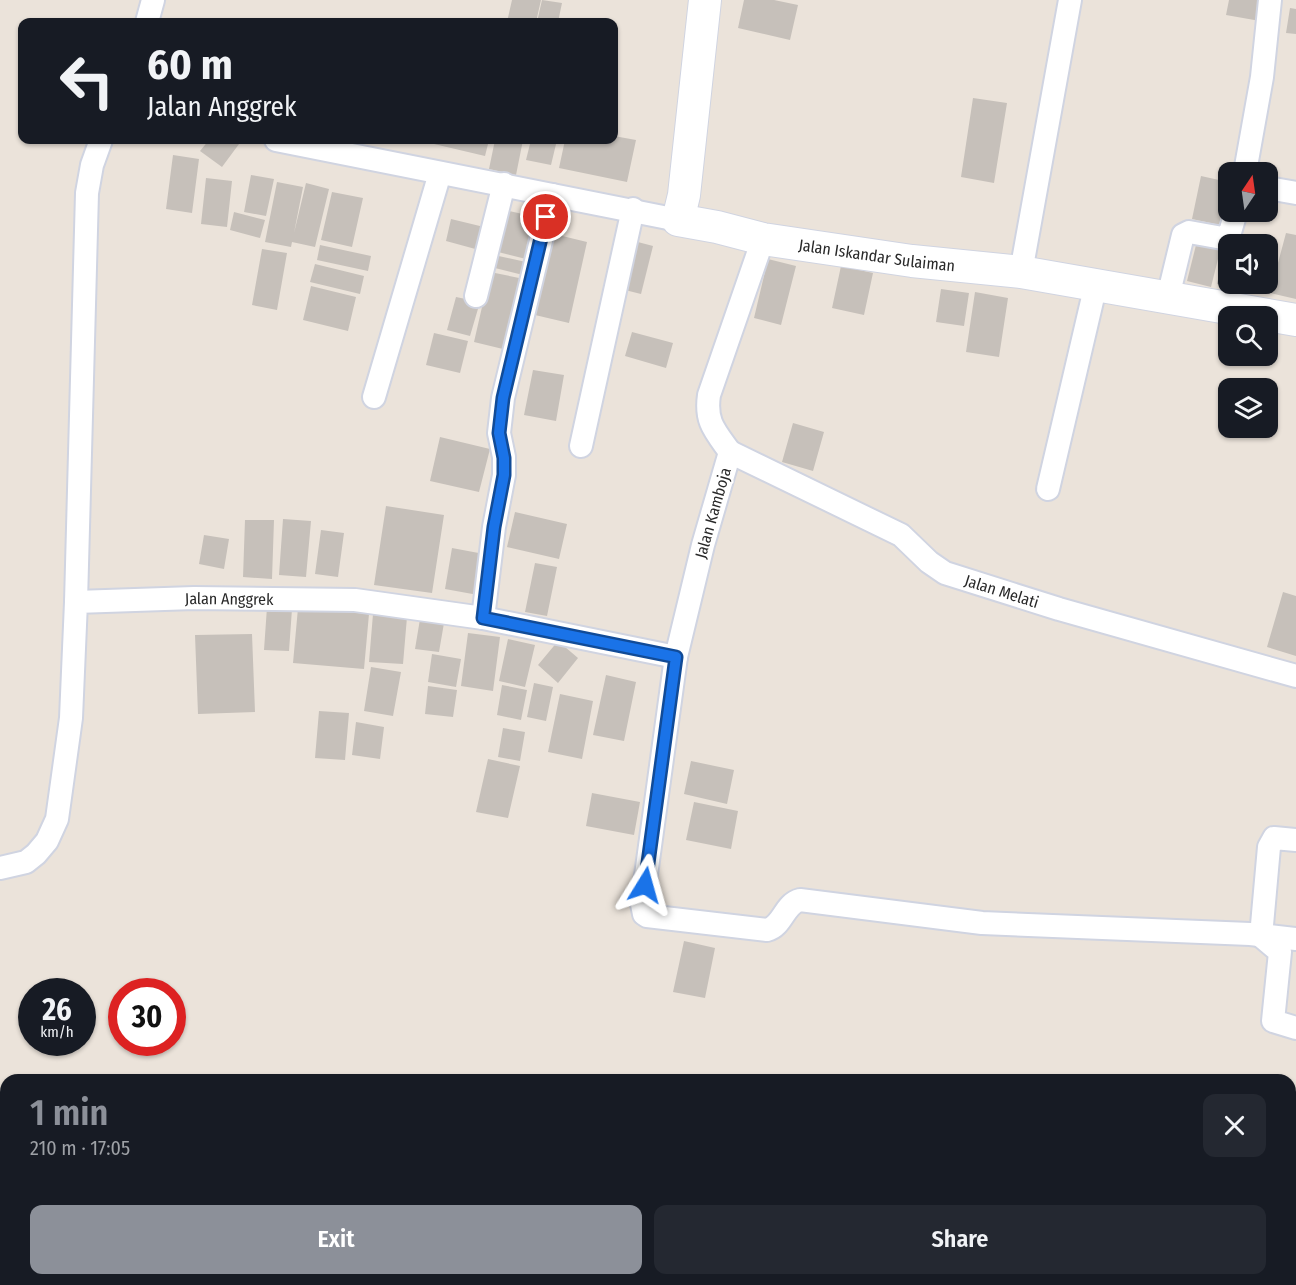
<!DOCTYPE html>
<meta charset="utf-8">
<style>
body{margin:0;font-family:"Fira Sans Condensed",sans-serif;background:#242831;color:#f1f3f6;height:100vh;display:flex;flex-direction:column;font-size:22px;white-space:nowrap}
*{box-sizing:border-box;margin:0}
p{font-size:20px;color:#9ea1a6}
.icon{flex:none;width:33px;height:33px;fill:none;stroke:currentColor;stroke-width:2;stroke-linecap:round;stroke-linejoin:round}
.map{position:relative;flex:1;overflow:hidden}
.sheet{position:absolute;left:0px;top:1074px;width:1296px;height:212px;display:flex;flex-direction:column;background:#171b24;border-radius:18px 18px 0 0;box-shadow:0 2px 4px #0004}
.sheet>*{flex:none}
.banner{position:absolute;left:18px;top:18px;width:600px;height:126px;border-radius:12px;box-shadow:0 2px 4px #0004;background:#171b24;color:#f1f3f6;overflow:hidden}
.needle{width:39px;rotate:13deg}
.fabs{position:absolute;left:1218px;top:162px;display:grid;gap:12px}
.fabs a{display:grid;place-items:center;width:60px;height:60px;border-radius:12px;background:#171b24;box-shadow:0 2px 4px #0004;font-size:30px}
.speed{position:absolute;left:18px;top:978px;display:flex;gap:12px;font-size:30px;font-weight:700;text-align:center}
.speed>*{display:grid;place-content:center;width:78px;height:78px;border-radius:50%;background:#171b24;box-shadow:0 2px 4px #0004;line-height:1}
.speed small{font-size:15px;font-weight:400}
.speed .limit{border:9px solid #d22;background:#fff;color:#111}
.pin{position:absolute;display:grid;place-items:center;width:51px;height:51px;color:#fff;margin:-26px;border:3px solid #fff;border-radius:50%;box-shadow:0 2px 6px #0007}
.me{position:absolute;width:66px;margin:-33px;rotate:8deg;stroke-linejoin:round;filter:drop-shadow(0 0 4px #0008)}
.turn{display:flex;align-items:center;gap:21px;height:126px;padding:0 30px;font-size:27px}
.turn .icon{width:78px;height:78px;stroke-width:2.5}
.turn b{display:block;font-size:42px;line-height:51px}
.round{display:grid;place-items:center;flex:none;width:63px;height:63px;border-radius:12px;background:#242831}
.summary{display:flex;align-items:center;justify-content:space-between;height:102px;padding:0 30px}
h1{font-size:36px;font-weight:600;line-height:45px;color:#8c9099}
.button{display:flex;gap:12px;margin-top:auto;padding:12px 30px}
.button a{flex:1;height:69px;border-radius:12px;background:#8c9099;color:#fff;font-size:24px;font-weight:600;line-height:69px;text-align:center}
.button a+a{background:#242831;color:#f1f3f6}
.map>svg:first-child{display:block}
.building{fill:#c6c0ba}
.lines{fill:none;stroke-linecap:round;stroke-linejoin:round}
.street-casing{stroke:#d0d4e1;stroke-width:26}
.secondary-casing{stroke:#d0d4e1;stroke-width:34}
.street{stroke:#fff;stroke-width:22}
.secondary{stroke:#fff;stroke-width:32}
.route-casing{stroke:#114b97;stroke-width:15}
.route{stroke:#1a73e8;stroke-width:10}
.labels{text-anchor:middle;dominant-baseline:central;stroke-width:4.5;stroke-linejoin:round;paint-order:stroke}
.street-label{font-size:16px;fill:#292929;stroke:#fff}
</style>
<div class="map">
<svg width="1296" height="1285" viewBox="0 0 1296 1285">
<rect width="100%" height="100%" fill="#ebe3da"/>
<path class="building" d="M 512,0 L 541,0 L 536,22 L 507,22 Z
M 542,0 L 562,3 L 558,22 L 537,22 Z
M 744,0 L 774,0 L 798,5 L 790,40 L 738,28 Z
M 1229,0 L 1264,0 L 1260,21 L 1226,15 Z
M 1290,8 L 1296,9 L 1296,34 L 1286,33 Z
M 973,98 L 1007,103 L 994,183 L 961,177 Z
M 614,136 L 636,140 L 627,182 L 559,168 L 565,140 L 614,140 Z
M 209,140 L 242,140 L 222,167 L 200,151 Z
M 417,140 L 489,140 L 485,156 Z
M 495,140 L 523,140 L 516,175 L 489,169 Z
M 531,140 L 557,140 L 551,165 L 526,160 Z
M 173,155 L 199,159 L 192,213 L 166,209 Z
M 251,175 L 274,179 L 266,216 L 244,212 Z
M 1201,176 L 1228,182 L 1228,209 L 1225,226 L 1192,219 Z
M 206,178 L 232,181 L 227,227 L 201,224 Z
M 277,182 L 303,187 L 294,233 L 306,183 L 329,189 L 315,247 L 292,242 L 291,247 L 265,242 Z
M 332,192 L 363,198 L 352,247 L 321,240 Z
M 505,210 L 536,217 L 526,259 L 494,251 Z
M 234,212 L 265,220 L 260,238 L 230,230 Z
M 451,219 L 484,227 L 479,250 L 446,241 Z
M 1286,233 L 1296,235 L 1296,299 L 1270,293 Z
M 554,234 L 587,242 L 569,323 L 535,315 Z
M 1198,237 L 1222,243 L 1211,287 L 1187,281 Z
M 634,241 L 653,246 L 641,294 L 621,289 Z
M 1226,242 L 1228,244 L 1228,284 L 1268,284 L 1268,249 L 1278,251 L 1269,293 L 1217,284 Z
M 320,245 L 371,256 L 368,271 L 317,260 Z
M 262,249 L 287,253 L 277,310 L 252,305 Z
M 494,255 L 526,262 L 523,275 L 491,267 Z
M 768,259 L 796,266 L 781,325 L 754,318 Z
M 315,264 L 364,276 L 360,294 L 310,282 Z
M 841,266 L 873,273 L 864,315 L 832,308 Z
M 490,272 L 524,279 L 507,350 L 474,342 Z
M 311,286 L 356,297 L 348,331 L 303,320 Z
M 941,289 L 969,293 L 964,326 L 936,322 Z
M 975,292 L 1008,298 L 999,357 L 966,352 Z
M 456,297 L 480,302 L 470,336 L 447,330 Z
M 632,332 L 673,343 L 666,368 L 625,356 Z
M 434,333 L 468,341 L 460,373 L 426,365 Z
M 533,370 L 564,375 L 556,421 L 524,415 Z
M 793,423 L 824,432 L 813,471 L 782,462 Z
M 440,437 L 490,449 L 479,492 L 430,481 Z
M 386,506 L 444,515 L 432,593 L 374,585 Z
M 515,512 L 567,524 L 559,559 L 507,547 Z
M 283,519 L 311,521 L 306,577 L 279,575 Z
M 245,520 L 274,520 L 272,579 L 243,577 Z
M 321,530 L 344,533 L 338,577 L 315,574 Z
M 204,535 L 229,539 L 224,569 L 199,564 Z
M 452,548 L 484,554 L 478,595 L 445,589 Z
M 535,563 L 557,567 L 547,616 L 525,612 Z
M 1283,592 L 1296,596 L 1296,656 L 1267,647 Z
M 267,607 L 292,609 L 289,651 L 264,650 Z
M 298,608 L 369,614 L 364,669 L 293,663 Z
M 373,614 L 407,617 L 403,664 L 369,662 Z
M 420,619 L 444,623 L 439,652 L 415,649 Z
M 468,633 L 500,637 L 493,691 L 461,686 Z
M 252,634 L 255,712 L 198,714 L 195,635 Z
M 508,639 L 535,645 L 525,687 L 499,681 Z
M 558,641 L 578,658 L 558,683 L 538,665 Z
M 432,654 L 461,659 L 456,687 L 428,682 Z
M 371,667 L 401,672 L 393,716 L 364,711 Z
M 606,675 L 636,682 L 624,741 L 593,735 Z
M 534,683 L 553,687 L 546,721 L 527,717 Z
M 502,685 L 527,690 L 521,720 L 497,715 Z
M 428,686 L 457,690 L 453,717 L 425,714 Z
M 560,694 L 593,701 L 582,759 L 548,752 Z
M 319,711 L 349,713 L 345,760 L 315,758 Z
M 356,722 L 384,727 L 380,759 L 352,755 Z
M 503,728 L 525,732 L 520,761 L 498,757 Z
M 488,759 L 520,766 L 508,818 L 476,812 Z
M 691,761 L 734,770 L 727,804 L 684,794 Z
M 592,793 L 640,802 L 634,835 L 586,826 Z
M 694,802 L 738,811 L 731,849 L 686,840 Z
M 684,941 L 715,948 L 705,998 L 673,992 Z
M 821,1280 L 906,1280 L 905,1285 L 821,1285 Z"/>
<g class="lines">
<g class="street-casing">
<g id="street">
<path d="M 147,22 L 153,0"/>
<path d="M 276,140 L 678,220"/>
<path d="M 1245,172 L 1262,77 L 1270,0"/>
<path d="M 1268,188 L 1296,193"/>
<path d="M 763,239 L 709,395 C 705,422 715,431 730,452 L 703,545 L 676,657 L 642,904 L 644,914 L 647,916 L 767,930 C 783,926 784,904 800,900 L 982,923 L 1250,934 L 1296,939"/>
<path d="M 1021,272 L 1070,0"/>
<path d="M 476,296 L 504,184"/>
<path d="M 1168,297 L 1183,235 L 1189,232 L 1228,239 L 1236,212"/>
<path d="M 374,397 L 440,173"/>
<path d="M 581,446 L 633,209"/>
<path id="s1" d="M 730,452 L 901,535 L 929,562 L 945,573 L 1059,609 L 1296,676"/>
<path d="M 1048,489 L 1096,284"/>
<path d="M 76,602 L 87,193 L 92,165 L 101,140"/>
<path d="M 483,618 L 494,527 L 504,475 L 504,457 L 499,433 L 503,398 L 552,195"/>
<path d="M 1296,840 L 1274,838 L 1269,847 L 1261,936 L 1280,952 L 1273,1021 L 1296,1028"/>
<path id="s2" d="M 0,868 L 26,862 L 36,854 L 47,841 L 57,819 L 71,718 L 76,602 L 194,598 L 355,600 L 483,618 L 676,657"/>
</g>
</g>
<g class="secondary-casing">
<g id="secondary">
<path id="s3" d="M 705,0 L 684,195 L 678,220 L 717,227 L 763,239 L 912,261 L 1021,272 L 1296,320"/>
</g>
</g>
<use href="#street" class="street"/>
<use href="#secondary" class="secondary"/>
</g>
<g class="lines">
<g class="route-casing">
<path id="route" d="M 546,217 L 503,398 L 499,433 L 504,458 L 504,475 L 494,527 L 483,618 L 676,657 L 645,885"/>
</g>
<use href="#route" class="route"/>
</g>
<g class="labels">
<g class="street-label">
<text stroke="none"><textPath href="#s3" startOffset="424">Jalan Iskandar Sulaiman</textPath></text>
<text transform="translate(713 513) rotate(-74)">Jalan Kamboja</text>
<text stroke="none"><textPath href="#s1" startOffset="308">Jalan Melati</textPath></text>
<text stroke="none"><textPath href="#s2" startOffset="452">Jalan Anggrek</textPath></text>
</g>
</g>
</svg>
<div class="fabs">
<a><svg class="needle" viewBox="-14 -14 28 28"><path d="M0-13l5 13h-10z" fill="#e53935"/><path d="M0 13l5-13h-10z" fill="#9ea1a6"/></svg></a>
<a><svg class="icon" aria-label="sound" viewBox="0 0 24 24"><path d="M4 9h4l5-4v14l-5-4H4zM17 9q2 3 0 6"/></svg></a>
<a><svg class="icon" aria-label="search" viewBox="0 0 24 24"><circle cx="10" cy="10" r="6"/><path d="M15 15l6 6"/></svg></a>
<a><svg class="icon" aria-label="layers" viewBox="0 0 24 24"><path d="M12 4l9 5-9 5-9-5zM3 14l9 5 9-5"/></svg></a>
</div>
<div class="speed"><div>26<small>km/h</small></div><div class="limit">30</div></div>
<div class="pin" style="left:546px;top:217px;background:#d93025"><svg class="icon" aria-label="arrive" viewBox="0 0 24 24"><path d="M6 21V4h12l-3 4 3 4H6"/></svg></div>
<svg class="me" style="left:645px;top:885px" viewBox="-20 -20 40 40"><path d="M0-17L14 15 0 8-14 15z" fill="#1a73e8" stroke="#fff" stroke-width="4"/></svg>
<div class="banner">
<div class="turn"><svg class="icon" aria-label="left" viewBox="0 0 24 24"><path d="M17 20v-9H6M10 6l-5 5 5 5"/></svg><div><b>60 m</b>Jalan Anggrek</div></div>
</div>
<section class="sheet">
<div class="summary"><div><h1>1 min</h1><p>210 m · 17:05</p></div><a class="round"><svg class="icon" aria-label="close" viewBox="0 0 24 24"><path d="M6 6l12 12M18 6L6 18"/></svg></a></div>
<div class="button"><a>Exit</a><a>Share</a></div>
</section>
</div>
